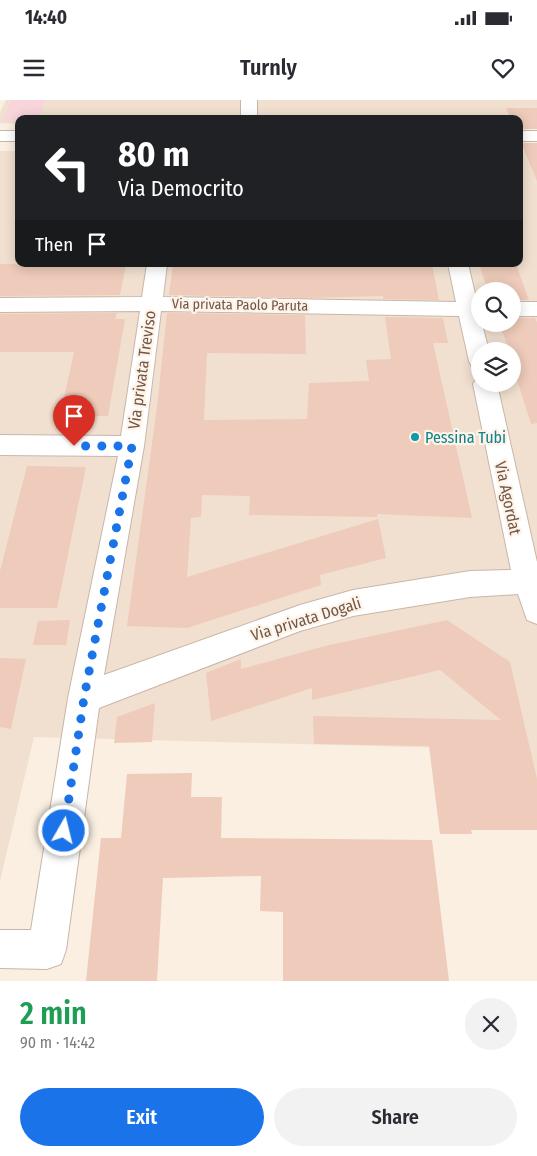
<!DOCTYPE html>
<meta charset="utf-8">
<style>
body{margin:0;font-family:"Fira Sans Condensed",sans-serif;background:#f2f2f3;color:#2b2b33;height:100vh;display:flex;flex-direction:column;font-size:19px;white-space:nowrap}
*{box-sizing:border-box;margin:0}
p{font-size:16px;color:#7c7c81}
.icon{flex:none;width:28px;height:28px;fill:none;stroke:currentColor;stroke-width:2;stroke-linecap:round;stroke-linejoin:round}
.map{position:relative;height:881px;overflow:hidden}
.side{display:flex;flex-direction:column;background:#fff;flex:1}
.side>*{flex:none}
.top-card{position:absolute;left:15px;top:15px;width:508px;height:152px;border-radius:10px;box-shadow:0 2px 12px #0003;background:#202124;color:#fff;overflow:hidden}
.buttons{position:absolute;left:471px;top:182px;display:grid;gap:10px}
.buttons a{display:grid;place-items:center;width:50px;height:50px;border-radius:50%;background:#fff;box-shadow:0 2px 12px #0003;font-size:25px}
.pin{position:absolute;display:grid;place-items:center;width:42px;height:42px;color:#fff;margin:-51px -21px;border-radius:50% 50% 50% 0;rotate:-45deg;box-shadow:0 0 5px #0007}
.pin .icon{rotate:45deg}
.me{position:absolute;width:55px;margin:-28px;rotate:8deg;stroke-linejoin:round;filter:drop-shadow(0 0 4px #0008)}
.turn{display:flex;align-items:center;gap:18px;height:105px;padding:0 20px;font-size:22px}
.turn .icon{width:65px;height:65px;stroke-width:2.5}
.turn b{display:block;font-size:35px;line-height:42px}
.then{display:flex;align-items:center;height:48px;padding:0 20px;background:#0003;gap:10px;font-size:19px}
.round{display:grid;place-items:center;flex:none;width:52px;height:52px;border-radius:26px;background:#f2f2f3}
.head{display:flex;align-items:center;justify-content:space-between;height:85px;padding:0 20px}
h1{font-size:30px;font-weight:600;line-height:38px;color:#1e9e55}
.button{display:flex;gap:10px;margin-top:auto;padding:10px 20px}
.button a{flex:1;height:58px;border-radius:30px;background:#1a73e8;color:#fff;font-size:20px;font-weight:600;line-height:58px;text-align:center}
.button a+a{background:#f2f2f3;color:#2b2b33}
.status{display:flex;justify-content:space-between;align-items:center;height:35px;padding:0 25px;background:#fff;direction:ltr}
.status svg{height:14px;fill:currentColor}
header{display:flex;justify-content:space-between;align-items:center;height:65px;padding:0 20px;background:#fff;font-size:22px;font-weight:600}
.map>svg:first-child{display:block}
.residential{fill:#f1e0d0;fill-rule:evenodd}
.medical{fill:#f7d5db}
.building{fill:#eecbba}
.lines{fill:none;stroke-linecap:round;stroke-linejoin:round}
.minor-casing{stroke:#c9b6a9;stroke-width:2}
.minor{fill:#fff;fill-rule:evenodd}
.route{stroke:#1a73e8;stroke-width:9;stroke-dasharray:0 16.2}
.culture-dot{fill:#0f9aa8;stroke:#fef3e6;stroke-width:2}
.labels{text-anchor:middle;dominant-baseline:central;stroke-width:4.5;stroke-linejoin:round;paint-order:stroke}
.far-street-label{font-size:14px;fill:#6f554a;stroke:#fef3e6}
.street-label{font-size:16px;fill:#6f554a;stroke:#fef3e6}
.culture-label{font-size:16px;fill:#0d838f;stroke:#fef3e6;text-anchor:start}
</style>
<div class="status"><b>14:40</b><svg viewBox="0 0 49 12"><path d="M0 12V9h3v3zM5 12V6h3v6zM10 12V3h3v9zM15 12V0h3v12zM26 1h20v11H26zM47 4h2v5h-2z"/></svg></div>
<header><svg class="icon" aria-label="menu" viewBox="0 0 24 24"><path d="M4 6h16M4 12h16M4 18h16"/></svg>Turnly<svg class="icon" aria-label="heart" viewBox="0 0 24 24"><path d="M12 20l-8-8c-3-5 5-10 8-4 3-6 11-1 8 4z"/></svg></header>
<div class="map">
<svg width="537" height="881" viewBox="0 0 537 881">
<rect width="100%" height="100%" fill="#faefe1"/>
<path class="residential" d="M 6,0 L 537,0 L 537,24 L 519,24 L 519,19 L 19,19 L 19,24 L 0,23 L 0,13 Z
M 0,51 L 19,51 L 19,164 L 519,164 L 519,51 L 537,51 L 537,714 L 524,650 L 34,637 L 0,781 ZM 480,191 L 512,191 L 512,224 L 480,224 ZM 480,251 L 512,251 L 512,284 L 480,284 Z"/>
<path class="medical" d="M 11,0 L 46,0 L 39,19 L 2,21 Z"/>
<path class="building" d="M 506,8 L 537,8 L 537,29 L 519,29 L 519,19 L 511,19 Z
M 521,43 L 537,43 L 537,81 Z
M 0,164 L 126,164 L 120,195 L 0,196 Z
M 173,164 L 432,164 L 439,200 L 383,199 L 383,196 L 304,198 L 169,195 Z
M 479,164 L 516,164 L 529,200 L 512,200 L 512,191 L 488,191 Z
M 117,213 L 115,219 L 125,219 L 108,316 L 60,316 L 74,252 L 0,252 L 0,214 Z
M 167,213 L 305,215 L 306,254 L 207,253 L 204,320 L 307,319 L 309,283 L 369,281 L 366,260 L 391,259 L 385,217 L 443,218 L 448,243 L 433,243 L 472,418 L 377,414 L 377,417 L 249,415 L 250,396 L 202,395 L 201,417 L 191,418 L 187,477 L 378,419 L 386,458 L 320,475 L 321,485 L 187,528 L 127,526 L 157,307 Z
M 512,218 L 535,218 L 537,223 L 537,323 L 531,324 L 512,264 L 512,251 L 509,251 L 500,224 L 512,224 Z
M 27,366 L 86,367 L 57,508 L 0,508 L 0,471 Z
M 70,520 L 66,545 L 33,545 L 38,521 Z
M 447,520 L 510,562 L 537,679 L 537,730 L 471,730 L 472,734 L 440,734 L 429,646 L 314,644 L 313,616 L 501,620 L 440,570 L 312,600 L 312,588 L 211,621 L 206,573 L 241,559 L 241,569 L 325,546 Z
M 0,558 L 26,559 L 11,629 L 0,627 Z
M 155,603 L 152,642 L 114,643 L 117,617 Z
M 192,673 L 191,697 L 222,697 L 221,738 L 432,740 L 449,881 L 283,881 L 283,812 L 260,811 L 261,776 L 163,778 L 157,881 L 86,881 L 101,738 L 121,738 L 127,674 Z"/>
<g class="lines">
<g class="minor-casing">
<path id="minor" d="M 241,0 L 257,0 L 257,19 L 241,19 Z
M 0,31 L 19,31 L 19,41 L 0,41 Z
M 519,31 L 537,31 L 537,41 L 519,41 Z
M 147,164 L 167,164 L 163,197 L 456,202 L 448,164 L 468,164 L 477,202 L 480,202 L 480,224 L 482,224 L 489,251 L 480,251 L 480,269 L 472,267 L 469,261 L 459,216 L 161,211 L 144,346 L 104,575 L 300,505 L 353,490 L 470,471 L 511,470 L 473,284 L 477,278 L 480,277 L 480,284 L 497,284 L 537,462 L 537,524 L 527,520 L 518,494 L 470,497 L 353,516 L 300,531 L 99,608 L 66,850 L 61,864 L 47,869 L 0,868 L 0,830 L 31,830 L 68,598 L 118,356 L 0,355 L 0,335 L 121,336 L 140,211 L 0,212 L 0,198 L 142,197 Z
M 512,202 L 537,202 L 537,216 L 512,216 Z"/>
</g>
<use href="#minor" class="minor"/>
</g>
<g class="lines">
<path class="route" d="M 64,731 L 84,598 L 132,346 L 74,346"/>
</g>
<circle class="culture-dot" cx="415" cy="337" r="5"/>
<g class="labels">
<g class="far-street-label">
<text transform="translate(240 205) rotate(1)">Via privata Paolo Paruta</text>
</g>
<g class="street-label">
<text transform="translate(142 270) rotate(-82)">Via privata Treviso</text>
<text transform="translate(508 398) rotate(78)">Via Agordat</text>
<text transform="translate(306 519) rotate(-17)">Via privata Dogali</text>
</g>
<g class="culture-label">
<text x="425" y="337">Pessina Tubi</text>
</g>
</g>
</svg>
<div class="buttons">
<a><svg class="icon" aria-label="search" viewBox="0 0 24 24"><circle cx="10" cy="10" r="6"/><path d="M15 15l6 6"/></svg></a>
<a><svg class="icon" aria-label="layers" viewBox="0 0 24 24"><path d="M12 4l9 5-9 5-9-5zM3 14l9 5 9-5"/></svg></a>
</div>
<div class="pin" style="left:74px;top:346px;background:#d93025"><svg class="icon" aria-label="arrive" viewBox="0 0 24 24"><path d="M6 21V4h12l-3 4 3 4H6"/></svg></div>
<svg class="me" style="left:64px;top:731px" viewBox="-20 -20 40 40"><circle r="17" fill="#1a73e8" stroke="#fff" stroke-width="3"/><path d="M0-11L8 9 0 5-8 9z" fill="#fff"/></svg>
<div class="top-card">
<div class="turn"><svg class="icon" aria-label="left" viewBox="0 0 24 24"><path d="M17 20v-9H6M10 6l-5 5 5 5"/></svg><div><b>80 m</b>Via Democrito</div></div>
<div class="then">Then<svg class="icon" aria-label="arrive" viewBox="0 0 24 24"><path d="M6 21V4h12l-3 4 3 4H6"/></svg></div>
</div>
</div>
<section class="side">
<div class="head"><div><h1>2 min</h1><p>90 m · 14:42</p></div><a class="round"><svg class="icon" aria-label="close" viewBox="0 0 24 24"><path d="M6 6l12 12M18 6L6 18"/></svg></a></div>
<div class="button"><a>Exit</a><a>Share</a></div>
</section>
